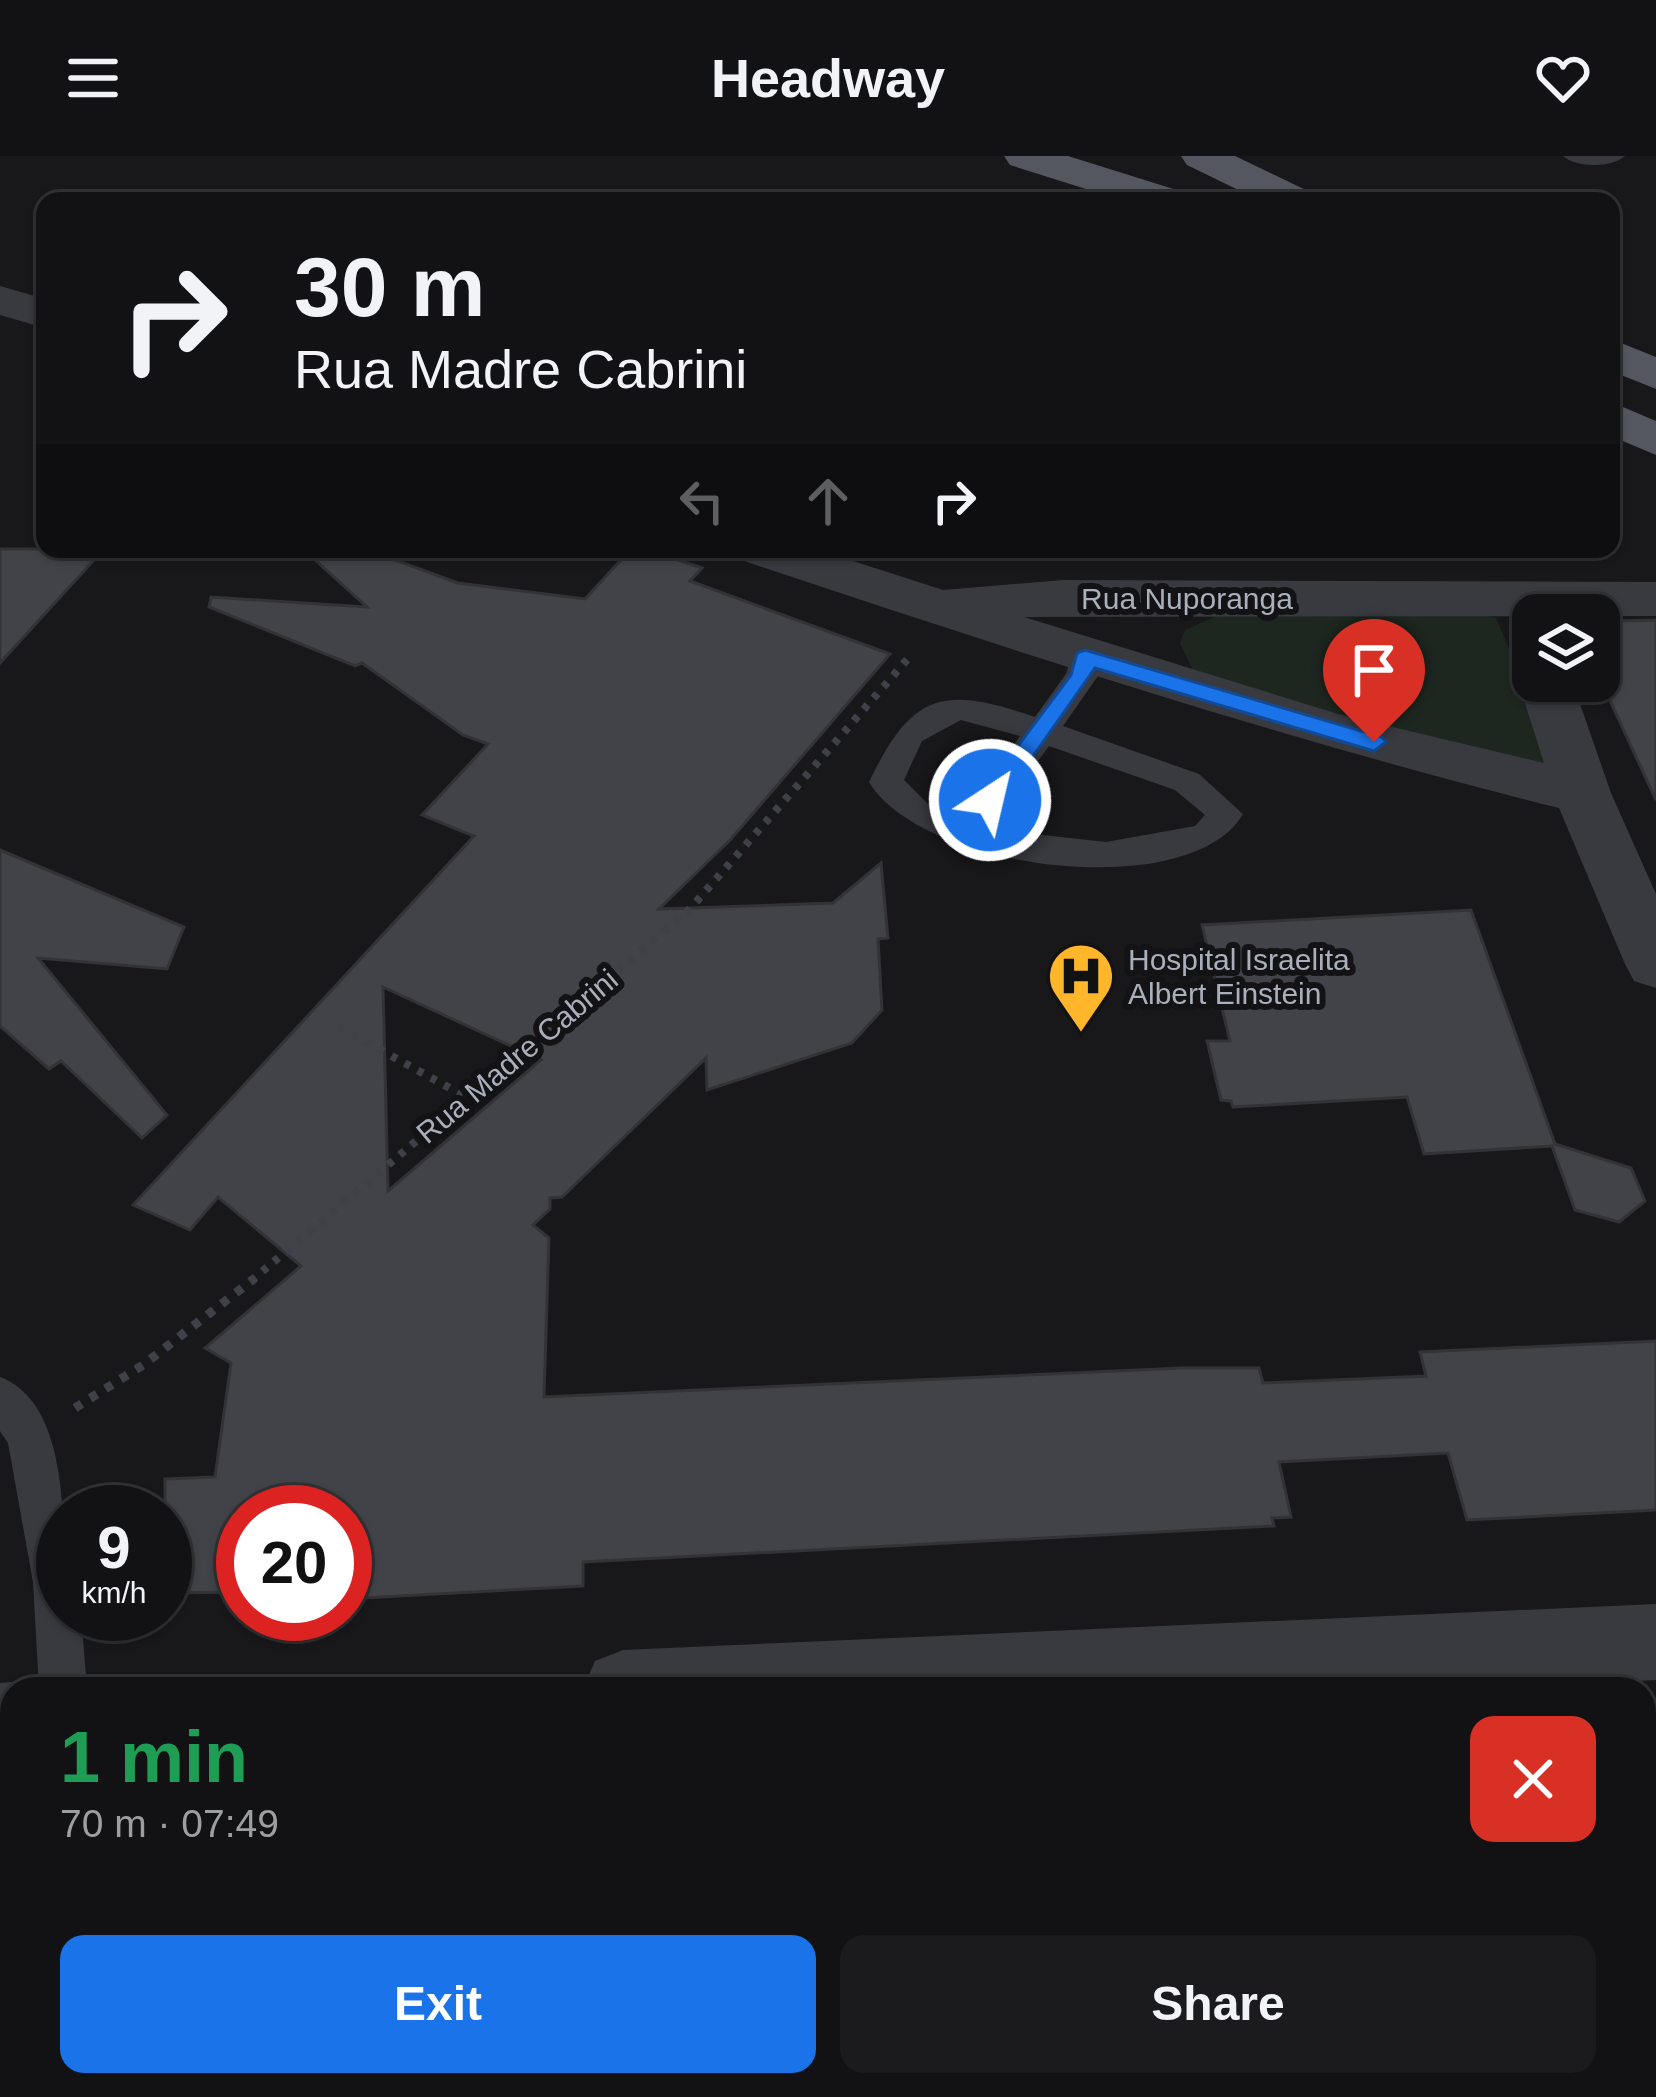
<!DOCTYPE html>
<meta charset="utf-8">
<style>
body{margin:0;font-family:Arial,sans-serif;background:#1b1b1d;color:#f1f3f6;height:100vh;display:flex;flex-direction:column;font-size:45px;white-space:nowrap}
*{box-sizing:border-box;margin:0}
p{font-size:39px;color:#9c9ea0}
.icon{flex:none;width:66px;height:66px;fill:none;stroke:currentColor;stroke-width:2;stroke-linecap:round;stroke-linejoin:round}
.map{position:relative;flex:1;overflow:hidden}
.side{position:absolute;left:0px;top:1521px;width:1656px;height:420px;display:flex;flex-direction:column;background:#121214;border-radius:36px 36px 0 0;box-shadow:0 3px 9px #0004,0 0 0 3px #313234}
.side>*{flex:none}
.guide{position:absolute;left:36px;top:36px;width:1584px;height:366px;border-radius:24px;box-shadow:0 3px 9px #0004,0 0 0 3px #313234;background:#121214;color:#f1f3f6;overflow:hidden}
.tools{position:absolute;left:1512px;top:438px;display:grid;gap:24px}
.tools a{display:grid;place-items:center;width:108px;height:108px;border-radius:24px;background:#121214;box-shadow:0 3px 9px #0004,0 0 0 3px #313234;font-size:60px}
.speed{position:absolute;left:36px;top:1329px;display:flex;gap:24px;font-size:60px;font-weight:700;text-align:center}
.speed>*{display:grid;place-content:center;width:156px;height:156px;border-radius:50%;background:#121214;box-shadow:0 3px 9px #0004,0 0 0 3px #313234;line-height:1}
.speed small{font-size:30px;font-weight:400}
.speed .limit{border:18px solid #d22;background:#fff;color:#111}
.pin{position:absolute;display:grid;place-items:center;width:102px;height:102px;color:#fff;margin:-123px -51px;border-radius:50% 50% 50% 0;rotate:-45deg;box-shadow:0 0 12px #0007}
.pin .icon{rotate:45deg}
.me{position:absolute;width:132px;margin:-66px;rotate:35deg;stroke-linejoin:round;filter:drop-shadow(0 0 9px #0008)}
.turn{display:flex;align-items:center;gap:42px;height:252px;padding:0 60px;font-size:54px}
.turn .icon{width:156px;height:156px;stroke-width:2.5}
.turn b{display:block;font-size:84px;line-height:102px}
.lanes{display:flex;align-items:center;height:114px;padding:0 60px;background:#0003;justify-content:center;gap:60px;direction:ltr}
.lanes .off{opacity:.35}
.round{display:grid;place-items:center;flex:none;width:126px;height:126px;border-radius:24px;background:#1b1b1d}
.headline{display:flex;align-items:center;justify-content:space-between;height:204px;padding:0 60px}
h1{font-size:72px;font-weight:700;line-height:90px;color:#1e9e55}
.cta{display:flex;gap:24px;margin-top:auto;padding:24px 60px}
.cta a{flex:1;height:138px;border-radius:24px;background:#1a73e8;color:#fff;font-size:48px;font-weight:700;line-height:138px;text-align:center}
.cta a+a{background:#1b1b1d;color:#f1f3f6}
header{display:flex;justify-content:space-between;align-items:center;height:156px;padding:0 60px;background:#121214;font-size:54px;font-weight:700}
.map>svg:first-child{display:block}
.green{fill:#1d261f}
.building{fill:#424348;stroke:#323237;stroke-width:3;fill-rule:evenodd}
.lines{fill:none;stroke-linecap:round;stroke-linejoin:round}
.path-far1{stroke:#3e4147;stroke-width:8;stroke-dasharray:6 9;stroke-linecap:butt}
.path{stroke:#3e4147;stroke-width:9;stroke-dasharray:8 10;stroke-linecap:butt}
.lane{fill:#393a40;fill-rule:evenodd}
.street{fill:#393a40;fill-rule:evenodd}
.primary{fill:#54575f;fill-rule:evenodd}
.route{fill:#1a73e8;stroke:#114b97;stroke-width:3}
.labels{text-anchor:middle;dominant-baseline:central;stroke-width:12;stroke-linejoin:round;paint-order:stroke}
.street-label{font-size:30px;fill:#a9afbb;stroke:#131316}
.poi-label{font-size:30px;fill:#a9afbb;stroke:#131316;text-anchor:start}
</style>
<header><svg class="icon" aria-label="menu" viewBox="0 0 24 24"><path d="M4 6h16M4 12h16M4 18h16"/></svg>Headway<svg class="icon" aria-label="heart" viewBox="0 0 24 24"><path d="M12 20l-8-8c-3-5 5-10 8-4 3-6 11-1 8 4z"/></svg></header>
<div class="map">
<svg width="1656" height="1941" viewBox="0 0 1656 1941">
<rect width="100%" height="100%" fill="#18181b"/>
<path class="green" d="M 1250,445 L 1444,450 L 1496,462 L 1538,560 L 1551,613 L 1197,523 L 1180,487 L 1185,474 Z"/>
<path class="building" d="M 0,393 L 104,393 L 0,507 Z
M 303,393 L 365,393 L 458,427 L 585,443 L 631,393 L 646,393 L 702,412 L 690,425 L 890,498 L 731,683 L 659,753 L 833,747 L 881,707 L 888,782 L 878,783 L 882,854 L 852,887 L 707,934 L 706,902 L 562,1041 L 550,1042 L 550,1053 L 533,1069 L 549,1082 L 544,1241 L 1181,1212 L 1259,1212 L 1263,1227 L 1426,1220 L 1420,1196 L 1656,1185 L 1656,1354 L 1467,1364 L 1448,1297 L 1279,1306 L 1291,1361 L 1272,1362 L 1274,1370 L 583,1406 L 583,1430 L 345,1443 L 345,1356 L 243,1356 L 243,1436 L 165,1437 L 165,1323 L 215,1321 L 231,1207 L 205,1192 L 301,1110 L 218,1041 L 190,1074 L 133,1049 L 474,680 L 422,659 L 488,588 L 463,579 L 362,507 L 355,510 L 209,451 L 211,441 L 367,451 ZM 383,831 L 541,904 L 388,1035 Z
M 1656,464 L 1656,644 L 1599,521 L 1599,484 L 1617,465 Z
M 0,694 L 184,771 L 167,813 L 38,802 L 167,959 L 142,982 L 61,905 L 49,913 L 0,870 Z
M 1471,754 L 1555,988 L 1631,1012 L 1645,1045 L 1619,1066 L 1575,1054 L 1552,990 L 1424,998 L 1407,941 L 1233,951 L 1231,945 L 1221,944 L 1207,885 L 1230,885 L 1202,769 Z"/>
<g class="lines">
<path class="path-far1" d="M 339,871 L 466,941
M 251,1125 L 690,753 L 912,498"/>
<path class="path" d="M 75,1252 L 143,1209 L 255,1122"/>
<path class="lane" d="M 1563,0 L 1625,0 C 1612,12 1576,12 1563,0 Z
M 1085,491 L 1101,502 L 1098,520 L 1063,570 L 1199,618 L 1243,658 C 1191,748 922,715 869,626 C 912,537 942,529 1035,561 L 1066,518 L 1074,494 ZM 961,564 L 1020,580 L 959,663 L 929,649 L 904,624 L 922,585 ZM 1049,590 L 1175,634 L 1205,659 L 1195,670 L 1106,686 L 988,673 Z
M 0,1221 C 76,1249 63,1394 63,1458 L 81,1458 L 87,1533 L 39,1533 L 33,1426 L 8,1287 L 0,1275 Z"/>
<path class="street" d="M 0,130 L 45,143 L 45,172 L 0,159 Z
M 736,393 L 816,393 L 943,434 L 1063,424 L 1656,426 L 1656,460 L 1024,461 L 1338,558 L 1544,607 L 1518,525 L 1533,510 L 1533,525 L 1572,525 L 1611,637 L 1656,738 L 1656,832 L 1634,825 L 1625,808 L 1559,652 C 1282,583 1014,495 744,405 Z
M 1656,1448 L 1656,1524 L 1464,1533 L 583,1533 L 595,1505 L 623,1494 Z
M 12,1526 L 29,1533 L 12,1533 L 12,1606 L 0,1607 L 0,1527 Z
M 40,1929 L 130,1929 L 131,1941 L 41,1941 Z
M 1291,1929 L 1381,1929 L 1383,1941 L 1293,1941 Z"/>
<path class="primary" d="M 1004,0 L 1068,0 L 1183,36 L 1190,45 L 1124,45 L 1010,9 Z
M 1181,0 L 1235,0 L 1310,36 L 1317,45 L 1261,45 L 1187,9 Z
M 1611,183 L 1656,201 L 1656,233 L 1611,215 Z
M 1611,246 L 1656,265 L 1656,299 L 1611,280 Z"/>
</g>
<path class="route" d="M 1085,494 L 1382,581 L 1386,586 L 1374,595 L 1095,512 L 998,650 L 982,650 L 982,638 L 1071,519 L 1077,497 Z"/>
<defs>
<g id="hospital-pin" transform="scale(3.45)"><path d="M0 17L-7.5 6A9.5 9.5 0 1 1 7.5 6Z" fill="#ffb62b" stroke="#131316"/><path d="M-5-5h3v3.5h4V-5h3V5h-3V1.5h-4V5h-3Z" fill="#111"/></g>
</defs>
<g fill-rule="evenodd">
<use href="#hospital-pin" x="1081" y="820"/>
</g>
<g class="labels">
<g class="street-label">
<text x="1187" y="442">Rua Nuporanga</text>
<text transform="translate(517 900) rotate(-40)">Rua Madre Cabrini</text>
</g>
<g class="poi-label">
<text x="1128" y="803">Hospital Israelita<tspan x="1128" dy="34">Albert Einstein</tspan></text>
</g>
</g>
</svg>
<div class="tools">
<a><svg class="icon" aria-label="layers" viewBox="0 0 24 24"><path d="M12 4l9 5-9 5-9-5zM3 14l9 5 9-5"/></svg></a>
</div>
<div class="speed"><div>9<small>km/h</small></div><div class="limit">20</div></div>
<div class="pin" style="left:1374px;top:586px;background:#d93025"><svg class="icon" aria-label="arrive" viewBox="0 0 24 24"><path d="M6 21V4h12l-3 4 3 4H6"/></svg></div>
<svg class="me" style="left:990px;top:644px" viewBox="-20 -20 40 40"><circle r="17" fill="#1a73e8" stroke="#fff" stroke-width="3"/><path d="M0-11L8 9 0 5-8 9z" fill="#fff"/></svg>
<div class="guide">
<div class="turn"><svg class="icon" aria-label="right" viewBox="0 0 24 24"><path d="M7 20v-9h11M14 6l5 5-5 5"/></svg><div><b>30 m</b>Rua Madre Cabrini</div></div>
<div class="lanes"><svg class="icon off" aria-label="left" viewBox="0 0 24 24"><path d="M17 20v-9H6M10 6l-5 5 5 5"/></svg><svg class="icon off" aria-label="ahead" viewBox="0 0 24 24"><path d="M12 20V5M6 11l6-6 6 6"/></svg><svg class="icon" aria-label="right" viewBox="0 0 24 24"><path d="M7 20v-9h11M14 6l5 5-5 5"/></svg></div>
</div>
<section class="side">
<div class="headline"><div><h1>1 min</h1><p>70 m · 07:49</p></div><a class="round" style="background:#d93025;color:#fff"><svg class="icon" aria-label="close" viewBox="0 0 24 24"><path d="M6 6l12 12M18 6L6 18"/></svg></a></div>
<div class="cta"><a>Exit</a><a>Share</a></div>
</section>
</div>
